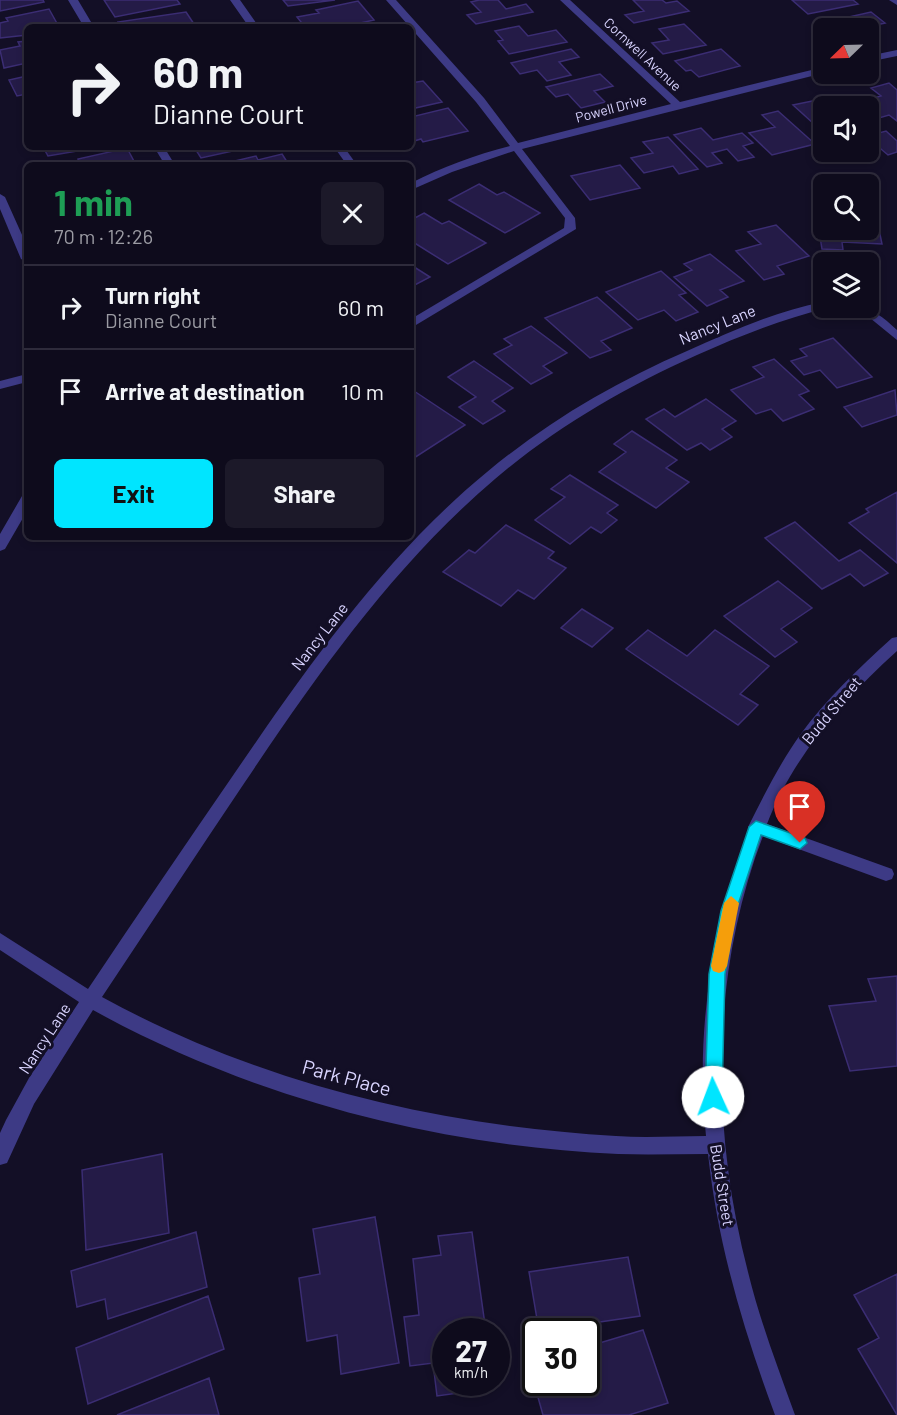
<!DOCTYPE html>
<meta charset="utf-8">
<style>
body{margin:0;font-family:Barlow,sans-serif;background:#1c1929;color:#f1f3f6;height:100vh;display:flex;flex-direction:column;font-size:22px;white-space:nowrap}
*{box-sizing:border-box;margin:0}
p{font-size:20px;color:#9b9ba3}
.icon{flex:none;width:33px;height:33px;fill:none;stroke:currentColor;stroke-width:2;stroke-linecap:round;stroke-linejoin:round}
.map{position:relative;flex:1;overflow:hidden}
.side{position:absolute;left:24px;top:162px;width:390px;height:378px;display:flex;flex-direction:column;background:#0e0b1c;border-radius:9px;box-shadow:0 3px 9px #0003,0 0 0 2px #2e2b3b}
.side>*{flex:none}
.guide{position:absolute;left:24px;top:24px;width:390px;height:126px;border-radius:9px;box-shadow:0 3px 9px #0003,0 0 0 2px #2e2b3b;background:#0e0b1c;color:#f1f3f6;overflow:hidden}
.needle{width:39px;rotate:247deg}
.tools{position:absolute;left:813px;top:18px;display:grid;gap:12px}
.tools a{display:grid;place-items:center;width:66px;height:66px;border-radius:9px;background:#0e0b1c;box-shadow:0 3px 9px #0003,0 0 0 2px #2e2b3b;font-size:30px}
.speed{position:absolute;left:432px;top:1318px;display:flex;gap:12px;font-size:30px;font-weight:700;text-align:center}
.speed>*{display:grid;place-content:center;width:78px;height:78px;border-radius:50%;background:#0e0b1c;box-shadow:0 3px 9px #0003,0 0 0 2px #2e2b3b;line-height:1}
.speed small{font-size:15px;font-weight:400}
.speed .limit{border:3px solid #111;border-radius:9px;background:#fff;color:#111}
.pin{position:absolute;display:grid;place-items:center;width:51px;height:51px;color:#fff;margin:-62px -26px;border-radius:50% 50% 50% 0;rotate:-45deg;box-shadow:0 0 6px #0007}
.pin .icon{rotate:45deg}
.me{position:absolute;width:66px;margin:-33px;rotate:358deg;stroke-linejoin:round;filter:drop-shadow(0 0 4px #0008)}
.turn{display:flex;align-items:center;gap:21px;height:126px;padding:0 30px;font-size:27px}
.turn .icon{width:78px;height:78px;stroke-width:2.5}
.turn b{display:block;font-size:42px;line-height:51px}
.round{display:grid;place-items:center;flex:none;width:63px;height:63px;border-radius:9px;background:#1c1929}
.headline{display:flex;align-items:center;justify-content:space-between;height:102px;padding:0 30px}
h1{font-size:36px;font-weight:700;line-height:45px;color:#1e9e55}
.primary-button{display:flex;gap:12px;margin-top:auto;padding:12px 30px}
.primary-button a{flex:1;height:69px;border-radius:9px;background:#00e5ff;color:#111;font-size:24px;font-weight:700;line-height:69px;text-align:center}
.primary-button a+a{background:#1c1929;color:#f1f3f6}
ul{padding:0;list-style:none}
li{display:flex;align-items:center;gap:18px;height:84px;padding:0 30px;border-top:2px solid #2e2b3b}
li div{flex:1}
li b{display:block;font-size:22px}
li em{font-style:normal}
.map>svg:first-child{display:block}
.building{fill:#241b47;stroke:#3b2d73;stroke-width:1.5}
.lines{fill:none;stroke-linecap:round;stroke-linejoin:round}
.minor{fill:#3d3a85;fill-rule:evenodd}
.route{fill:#00e5ff;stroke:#0095a6;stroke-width:1.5}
.slow{fill:#f59e0b}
.labels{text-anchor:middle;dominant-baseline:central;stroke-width:6;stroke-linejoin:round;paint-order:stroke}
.far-street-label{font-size:14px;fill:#d9d4ff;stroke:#130f26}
.street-label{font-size:16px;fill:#d9d4ff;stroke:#130f26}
.near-street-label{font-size:20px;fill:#d9d4ff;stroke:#130f26}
</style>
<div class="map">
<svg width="897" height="1415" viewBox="0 0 897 1415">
<rect width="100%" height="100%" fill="#130f26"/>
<path class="building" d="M 0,0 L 43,0 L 44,2 L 0,11 Z
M 104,0 L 177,0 L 180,4 L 115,17 Z
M 283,0 L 335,0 L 288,6 Z
M 479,0 L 498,0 L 506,9 L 526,4 L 533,12 L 476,24 L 467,15 L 481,12 L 471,2 Z
M 633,0 L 662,0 L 666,3 L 677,1 L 689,11 L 634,23 L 625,15 L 644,11 Z
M 792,0 L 853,0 L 858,4 L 808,14 Z
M 358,1 L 374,20 L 342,27 L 305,27 L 297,17 L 319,13 L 316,10 Z
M 49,9 L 59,27 L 27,27 L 27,35 L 0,38 L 0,23 L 8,21 L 6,18 Z
M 186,12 L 196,27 L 121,27 L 118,22 Z
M 871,12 L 885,23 L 862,28 L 824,29 L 818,24 Z
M 684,24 L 706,45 L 663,54 L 652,43 L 669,40 L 659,29 Z
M 519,26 L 528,36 L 556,30 L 567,42 L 509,54 L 498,41 L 503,40 L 495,31 Z
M 27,41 L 27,63 L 4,68 L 0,50 L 20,46 L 18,42 Z
M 571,49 L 579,57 L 559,62 L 571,75 L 547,81 L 537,70 L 520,74 L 511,63 Z
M 721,49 L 740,66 L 699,77 L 691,70 L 686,71 L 675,61 Z
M 600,74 L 613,86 L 594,91 L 605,102 L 581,108 L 568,94 L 556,97 L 546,87 Z
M 27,76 L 27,94 L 17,96 L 9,80 Z
M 423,81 L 442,102 L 411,109 L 411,83 Z
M 889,83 L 897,90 L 897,121 L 889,115 L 879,118 L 860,102 L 881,96 L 871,88 Z
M 817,100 L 824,106 L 824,133 L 793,105 Z
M 448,108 L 468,131 L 423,142 L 421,139 L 411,142 L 411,117 Z
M 778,111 L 815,144 L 772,155 L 749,133 L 775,127 L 762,115 Z
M 701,128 L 713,140 L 742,133 L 753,143 L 743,146 L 754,157 L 738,161 L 727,149 L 712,153 L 722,163 L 707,167 L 674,135 Z
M 886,131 L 897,141 L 897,152 L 888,155 L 868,138 L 868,136 Z
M 668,137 L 698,169 L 679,174 L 673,166 L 644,173 L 631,158 L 653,153 L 643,142 Z
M 43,147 L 101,147 L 48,156 Z
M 194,147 L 251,147 L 201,158 Z
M 127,148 L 136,165 L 72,165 L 79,163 L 78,159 Z
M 282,154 L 289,165 L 218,165 L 256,156 L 258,160 Z
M 620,165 L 640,188 L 590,200 L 571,176 Z
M 479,184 L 497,195 L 504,192 L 540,213 L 505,233 L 449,200 Z
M 816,212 L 824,212 L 824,230 L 868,230 L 868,214 L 876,215 L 882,244 L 842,242 L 843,250 L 822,249 Z
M 424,213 L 442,224 L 449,221 L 486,243 L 448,264 L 413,242 L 415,240 L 411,237 L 411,220 Z
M 776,225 L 809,256 L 777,266 L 784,274 L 764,280 L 736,251 L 761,244 L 748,232 Z
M 710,254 L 744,281 L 720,290 L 728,297 L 707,306 L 674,277 L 692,270 L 684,264 Z
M 411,265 L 430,277 L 411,287 Z
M 661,271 L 686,293 L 679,295 L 698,312 L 676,321 L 664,310 L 638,320 L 606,292 Z
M 597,297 L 632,328 L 601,341 L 611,350 L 590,358 L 545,318 Z
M 531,326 L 567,353 L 543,366 L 552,373 L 531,384 L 494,354 L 512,345 L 504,339 Z
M 833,338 L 872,377 L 837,388 L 820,370 L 804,375 L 791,361 L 807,356 L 800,349 Z
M 774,359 L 809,391 L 799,395 L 814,409 L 783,421 L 771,409 L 756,414 L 731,390 L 764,377 L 753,367 Z
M 474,361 L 513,388 L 492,401 L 505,411 L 483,424 L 459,407 L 476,397 L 448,377 Z
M 411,389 L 465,425 L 414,458 L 411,455 Z
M 895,390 L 897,415 L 862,427 L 844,407 Z
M 706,399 L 736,421 L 722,429 L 732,437 L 710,450 L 701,443 L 687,450 L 646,419 L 664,409 L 675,417 Z
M 632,431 L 677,460 L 666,468 L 689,482 L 656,508 L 599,472 L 626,452 L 614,444 Z
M 570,475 L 618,505 L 607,513 L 617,520 L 601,533 L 591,527 L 570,544 L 535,520 L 565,497 L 551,489 Z
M 897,492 L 897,563 L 849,523 L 869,512 L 866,509 Z
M 795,522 L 839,561 L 860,550 L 888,573 L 864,586 L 850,574 L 822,589 L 765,538 Z
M 506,525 L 554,552 L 548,558 L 566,568 L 534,599 L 518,590 L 501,606 L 443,572 L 469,550 L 475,553 Z
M 778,581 L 812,608 L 781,629 L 797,642 L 775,657 L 724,616 Z
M 582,609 L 613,628 L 592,647 L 561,628 Z
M 648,630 L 687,656 L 715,630 L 769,666 L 740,694 L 758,705 L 738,725 L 626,649 Z
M 897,976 L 897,1066 L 850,1071 L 829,1006 L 876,1001 L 868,979 Z
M 162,1154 L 169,1233 L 86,1250 L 82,1170 Z
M 375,1217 L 399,1363 L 341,1374 L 337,1335 L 307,1341 L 299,1278 L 320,1274 L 313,1229 Z
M 196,1232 L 207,1287 L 108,1319 L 105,1299 L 77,1307 L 71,1271 Z
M 472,1232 L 486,1332 L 446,1332 L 446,1383 L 494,1383 L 494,1388 L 437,1396 L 433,1363 L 410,1366 L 404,1317 L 419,1315 L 413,1259 L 441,1255 L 438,1236 Z
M 628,1257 L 640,1316 L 539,1331 L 529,1272 Z
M 897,1274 L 897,1415 L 858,1349 L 879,1338 L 854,1295 Z
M 208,1296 L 224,1349 L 88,1404 L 76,1348 Z
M 643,1330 L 668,1403 L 629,1415 L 543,1415 L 532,1376 L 536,1375 L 536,1383 L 586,1383 L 586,1347 Z
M 209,1378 L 219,1415 L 117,1415 Z"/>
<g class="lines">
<path class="minor" d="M 68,0 L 78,0 L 94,27 L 84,27 Z
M 230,0 L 240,0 L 259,27 L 249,27 Z
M 386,0 L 396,0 L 484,98 L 518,143 L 671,104 L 560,0 L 570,0 L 680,102 L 824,67 L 824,73 L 522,149 L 575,218 L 576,229 L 411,328 L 411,319 L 564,228 L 565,218 L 514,151 L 452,172 L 411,190 L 411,183 C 442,167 475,155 510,146 L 476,102 Z
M 889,0 L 897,0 L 897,5 Z
M 897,50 L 897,56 L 868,62 L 868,56 Z
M 154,147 L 164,147 L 175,165 L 165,165 Z
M 334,147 L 344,147 L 357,165 L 347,165 Z
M 0,194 L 5,197 L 27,246 L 27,262 L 21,259 L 0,209 Z
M 824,302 L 824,308 L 828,308 C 782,319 740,336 697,355 C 625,387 555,428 495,479 C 395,564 318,673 245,782 C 197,853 150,925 102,997 C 259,1083 437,1126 616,1136 C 646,1138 676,1136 706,1136 C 695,1032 712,927 749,830 L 748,827 C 763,797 780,763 800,735 C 826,699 859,668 892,638 L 897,637 L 897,651 C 843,700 794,755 767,824 L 892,869 L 894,874 L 892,879 L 886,881 L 763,836 C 710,975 711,1129 748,1272 C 760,1321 778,1368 795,1415 L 775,1415 C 743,1329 718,1245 708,1154 C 678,1154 648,1155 618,1154 C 437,1146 252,1098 93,1010 L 34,1104 L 7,1163 L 0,1165 L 0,1133 L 6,1120 L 29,1078 L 79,1002 L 0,950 L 0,933 L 88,989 C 136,917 185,845 234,774 C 308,666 385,556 487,472 C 547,422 615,382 687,351 C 731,331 776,311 824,302 Z
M 848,308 C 870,306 881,315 897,330 L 897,340 L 870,318 Z
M 27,374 L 27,382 L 0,389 L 0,381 Z
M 27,494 L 27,511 L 5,549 L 0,551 L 0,534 L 22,496 Z"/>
</g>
<path class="route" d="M 756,821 L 805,838 L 807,843 L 800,849 L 761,835 L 736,911 L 725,974 L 722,1097 L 719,1103 L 713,1105 L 707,1103 L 705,1097 L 709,974 L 721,911 L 749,827 Z"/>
<path class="slow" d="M 731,896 L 739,903 L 727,966 L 724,971 L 719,973 L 713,971 L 711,966 L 724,903 Z"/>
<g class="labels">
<g class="far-street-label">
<text transform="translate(643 54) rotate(43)">Cornwell Avenue</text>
<text transform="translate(611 108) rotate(-15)">Powell Drive</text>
</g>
<g class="street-label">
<text transform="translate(717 324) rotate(-22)">Nancy Lane</text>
<text transform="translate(319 636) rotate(-52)">Nancy Lane</text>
<text transform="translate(831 710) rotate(-50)">Budd Street</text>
<text transform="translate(44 1038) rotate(-57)">Nancy Lane</text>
<text transform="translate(723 1185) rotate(81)">Budd Street</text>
</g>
<g class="near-street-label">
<text transform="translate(347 1077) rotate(15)">Park Place</text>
</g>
</g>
</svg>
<div class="tools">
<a><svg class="needle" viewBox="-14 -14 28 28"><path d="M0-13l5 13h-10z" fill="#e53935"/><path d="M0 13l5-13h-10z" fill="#9b9ba3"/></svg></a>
<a><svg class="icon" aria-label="sound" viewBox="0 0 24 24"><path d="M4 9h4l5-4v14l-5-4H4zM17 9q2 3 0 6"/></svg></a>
<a><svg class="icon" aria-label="search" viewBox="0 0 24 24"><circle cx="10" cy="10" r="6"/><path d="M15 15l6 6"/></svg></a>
<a><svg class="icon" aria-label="layers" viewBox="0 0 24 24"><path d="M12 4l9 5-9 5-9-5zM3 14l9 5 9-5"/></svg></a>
</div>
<div class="speed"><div>27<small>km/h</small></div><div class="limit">30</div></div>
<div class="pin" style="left:800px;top:843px;background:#d93025"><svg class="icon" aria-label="arrive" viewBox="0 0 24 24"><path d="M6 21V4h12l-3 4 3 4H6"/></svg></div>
<svg class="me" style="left:713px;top:1097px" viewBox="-20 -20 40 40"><circle r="19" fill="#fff"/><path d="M0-13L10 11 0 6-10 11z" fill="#00e5ff"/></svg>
<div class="guide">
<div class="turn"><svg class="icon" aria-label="right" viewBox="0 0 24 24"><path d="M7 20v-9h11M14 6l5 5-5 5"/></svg><div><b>60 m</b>Dianne Court</div></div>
</div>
<section class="side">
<div class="headline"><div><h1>1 min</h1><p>70 m · 12:26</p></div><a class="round"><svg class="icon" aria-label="close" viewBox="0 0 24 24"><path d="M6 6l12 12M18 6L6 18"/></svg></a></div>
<ul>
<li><svg class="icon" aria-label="right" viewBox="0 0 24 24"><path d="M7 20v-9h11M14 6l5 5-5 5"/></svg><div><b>Turn right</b><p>Dianne Court</p></div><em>60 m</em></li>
<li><svg class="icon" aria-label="arrive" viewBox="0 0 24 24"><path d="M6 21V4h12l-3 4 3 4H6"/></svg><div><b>Arrive at destination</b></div><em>10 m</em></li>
</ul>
<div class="primary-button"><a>Exit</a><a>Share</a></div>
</section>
</div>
